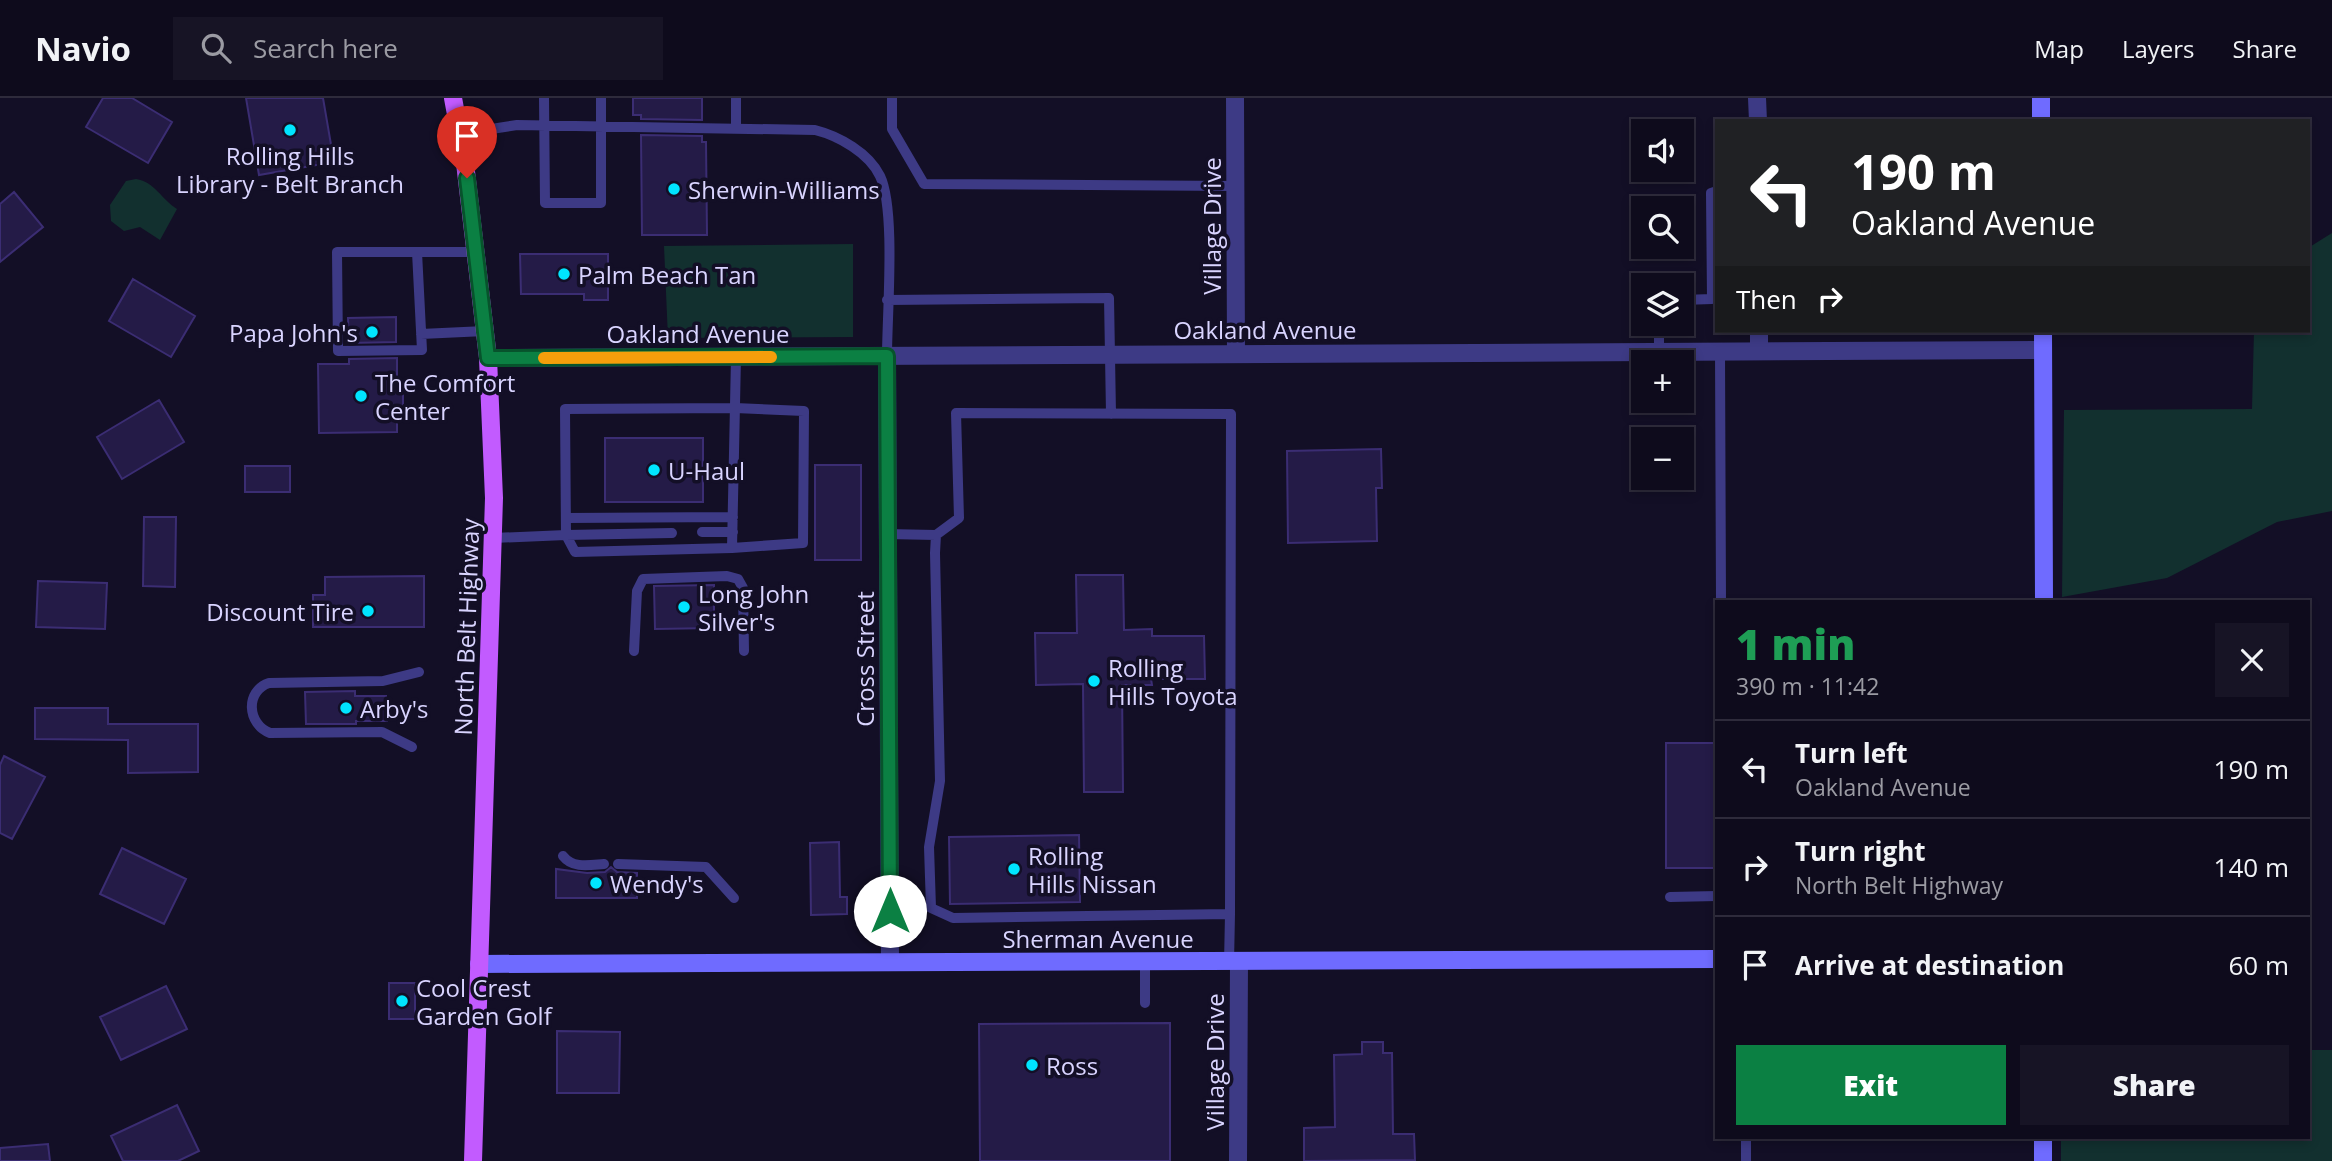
<!DOCTYPE html>
<meta charset="utf-8">
<style>
body{margin:0;font-family:"Open Sans",sans-serif;background:#171425;color:#f1f3f6;height:100vh;display:flex;flex-direction:column;font-size:26px;white-space:nowrap}
*{box-sizing:border-box;margin:0}
p{font-size:23px;color:#9b9ba3}
.icon{flex:none;width:38px;height:38px;fill:none;stroke:currentColor;stroke-width:2;stroke-linecap:round;stroke-linejoin:round}
.map{position:relative;flex:1;overflow:hidden}
.panel{position:absolute;left:1715px;top:502px;width:595px;height:539px;display:flex;flex-direction:column;background:#0e0b1c;border-radius:0px;box-shadow:0 4px 10px #0003,0 0 0 2px #2e2b3b}
.panel>*{flex:none}
.guide{position:absolute;left:1715px;top:21px;width:595px;height:214px;border-radius:0px;box-shadow:0 4px 10px #0003,0 0 0 2px #2e2b3b;background:#202124;color:#fff;overflow:hidden}
.buttons{position:absolute;left:1631px;top:21px;display:grid;gap:14px}
.buttons a{display:grid;place-items:center;width:63px;height:63px;border-radius:0px;background:#0e0b1c;box-shadow:0 4px 10px #0003,0 0 0 2px #2e2b3b;font-size:35px}
.pin{position:absolute;display:grid;place-items:center;width:60px;height:60px;color:#fff;margin:-72px -30px;border-radius:50% 50% 50% 0;rotate:-45deg;box-shadow:0 0 7px #0007}
.pin .icon{rotate:45deg}
.me{position:absolute;width:77px;margin:-38px;rotate:0deg;stroke-linejoin:round;filter:drop-shadow(0 0 5px #0008)}
.turn{display:flex;align-items:center;gap:24px;height:147px;padding:0 21px;font-size:32px}
.turn .icon{width:91px;height:91px;stroke-width:2.5}
.turn b{display:block;font-size:49px;line-height:60px}
.then{display:flex;align-items:center;height:66px;padding:0 21px;background:#0003;gap:14px;font-size:26px}
.round{display:grid;place-items:center;flex:none;width:74px;height:74px;border-radius:0px;background:#171425}
.headline{display:flex;align-items:center;justify-content:space-between;height:119px;padding:0 21px}
h1{font-size:42px;font-weight:800;line-height:52px;color:#1e9e55}
.action{display:flex;gap:14px;margin-top:auto;padding:14px 21px}
.action a{flex:1;height:80px;border-radius:0px;background:#0b8043;color:#fff;font-size:28px;font-weight:800;line-height:80px;text-align:center}
.action a+a{background:#171425;color:#f1f3f6}
ul{padding:0;list-style:none}
li{display:flex;align-items:center;gap:21px;height:98px;padding:0 21px;border-top:2px solid #2e2b3b}
li div{flex:1}
li b{display:block;font-size:26px}
li em{font-style:normal}
header{display:flex;align-items:center;gap:42px;box-sizing:border-box;height:98px;padding:0 35px;background:#0e0b1c;border-bottom:2px solid #2e2b3b}
header strong{font-size:33px}
nav{display:flex;gap:38px;margin-inline-start:auto;font-size:24px}
.search{width:490px;height:63px;background:#171425;display:flex;align-items:center;gap:18px;box-sizing:border-box;padding:0 24px;border-radius:0px;color:#9b9ba3;font-size:26px}
.map>svg:first-child{display:block}
.green{fill:#12302f}
.building{fill:#241b47;stroke:#3b2d73;stroke-width:2}
.lines{fill:none;stroke-linecap:round;stroke-linejoin:round}
.lane{stroke:#3d3a85;stroke-width:10}
.street{stroke:#3d3a85;stroke-width:18}
.secondary{stroke:#6f6bff;stroke-width:18}
.primary{stroke:#c25bff;stroke-width:18}
.route-casing{stroke:#07532c;stroke-width:18}
.route{stroke:#0b8043;stroke-width:12}
.slow{stroke:#f59e0b;stroke-width:12}
.poi-dot{fill:#00e5ff;stroke:#130f26;stroke-width:2.5}
.labels{text-anchor:middle;dominant-baseline:central;stroke-width:7;stroke-linejoin:round;paint-order:stroke}
.poi-label{font-size:24px;fill:#d9d4ff;stroke:#130f26;text-anchor:start}
.street-label{font-size:24px;fill:#d9d4ff;stroke:#130f26}
</style>
<header>
<strong>Navio</strong>
<div class="search"><svg class="icon" aria-label="search" viewBox="0 0 24 24"><circle cx="10" cy="10" r="6"/><path d="M15 15l6 6"/></svg>Search here</div>
<nav><a>Map</a><a>Layers</a><a>Share</a></nav>
</header>
<div class="map">
<svg width="2332" height="1063" viewBox="0 0 2332 1063">
<rect width="100%" height="100%" fill="#130f26"/>
<path class="green" d="M 136,81 C 155,84 161,101 177,111 L 160,142 L 140,129 L 124,133 L 111,123 L 110,107 L 126,83 Z
M 2332,135 L 2332,413 L 2277,424 L 2167,480 L 2062,499 L 2064,312 L 2252,311 L 2254,233 L 2308,233 L 2308,214 L 2311,213 L 2308,201 L 2308,150 Z
M 853,146 L 853,239 L 668,240 L 664,148 Z
M 2308,952 L 2332,952 L 2332,1063 L 2061,1063 L 2061,1040 L 2308,1040 Z"/>
<path class="building" d="M 103,0 L 132,0 L 172,24 L 148,65 L 86,29 Z
M 246,0 L 323,0 L 334,64 L 259,77 Z
M 633,0 L 702,0 L 702,22 L 641,21 L 641,17 L 633,17 Z
M 641,37 L 702,38 L 702,44 L 706,44 L 707,137 L 642,137 Z
M 14,94 L 43,129 L 0,164 L 0,106 Z
M 520,156 L 608,156 L 608,202 L 584,202 L 584,196 L 521,196 Z
M 133,181 L 195,218 L 171,259 L 109,223 Z
M 396,219 L 396,244 L 349,245 L 348,220 Z
M 397,260 L 397,287 L 403,287 L 403,309 L 397,309 L 397,334 L 319,335 L 318,266 L 349,266 L 349,261 Z
M 159,302 L 184,344 L 122,381 L 97,339 Z
M 605,340 L 703,340 L 703,404 L 605,404 Z
M 1381,351 L 1382,390 L 1376,390 L 1377,443 L 1288,445 L 1287,353 Z
M 815,367 L 861,367 L 861,462 L 815,462 Z
M 245,368 L 290,368 L 290,394 L 245,394 Z
M 144,419 L 176,419 L 175,489 L 143,488 Z
M 1076,477 L 1123,477 L 1124,532 L 1152,531 L 1152,538 L 1204,538 L 1205,581 L 1151,581 L 1152,587 L 1122,587 L 1123,694 L 1084,694 L 1083,586 L 1036,587 L 1035,535 L 1077,535 Z
M 424,478 L 424,529 L 313,529 L 313,497 L 325,497 L 325,479 Z
M 38,483 L 107,485 L 105,531 L 36,529 Z
M 714,487 L 714,530 L 655,531 L 654,488 Z
M 355,593 L 355,598 L 386,598 L 387,623 L 356,623 L 356,626 L 306,626 L 305,594 Z
M 35,610 L 108,610 L 108,626 L 198,626 L 198,674 L 128,675 L 128,642 L 35,641 Z
M 1666,645 L 1717,645 L 1717,770 L 1666,770 Z
M 4,658 L 45,679 L 12,741 L 0,735 L 0,667 Z
M 1079,737 L 1080,804 L 950,806 L 949,739 Z
M 839,744 L 840,799 L 847,799 L 847,816 L 811,817 L 810,745 Z
M 122,750 L 186,781 L 164,826 L 100,796 Z
M 611,769 L 617,774 L 637,775 L 637,800 L 556,800 L 556,771 L 587,775 L 605,774 Z
M 389,885 L 415,885 L 415,921 L 389,921 Z
M 166,888 L 187,931 L 121,962 L 100,919 Z
M 1170,925 L 1170,1063 L 980,1063 L 979,926 Z
M 557,933 L 620,934 L 619,995 L 557,995 Z
M 1362,944 L 1383,944 L 1383,955 L 1392,955 L 1393,1036 L 1414,1036 L 1415,1062 L 1304,1063 L 1304,1030 L 1335,1029 L 1334,957 L 1362,956 Z
M 177,1007 L 199,1053 L 178,1063 L 123,1063 L 111,1038 Z
M 48,1046 L 50,1063 L 0,1063 L 0,1050 Z"/>
<g class="lines">
<path class="lane" d="M 544,0 L 545,105 L 601,105 L 601,0
M 736,0 L 736,31
M 892,0 L 892,31 L 924,86 L 1235,88
M 459,36 L 517,27 L 815,32 C 839,38 869,55 880,78 C 896,111 887,216 887,258
M 417,154 L 422,252 L 338,253 L 337,154 L 475,154
M 887,202 L 1109,200 L 1111,316
M 1682,202 L 1712,201 L 1711,95 L 1717,93
M 421,236 L 485,233
M 1659,253 L 1659,226
M 1720,254 L 1721,504
M 566,420 L 733,419
M 702,434 L 733,434
M 672,435 L 566,437 L 565,311 L 735,310 L 804,313 L 803,445 L 732,450
M 887,436 L 936,437
M 493,440 L 566,437 L 575,454 L 732,450 L 736,259
M 634,553 L 637,493 L 643,481 L 727,478 L 738,481 L 743,490 L 744,553
M 412,649 L 382,634 L 270,635 C 247,626 245,593 269,585 L 383,583 L 419,574
M 563,758 C 573,771 590,767 604,766
M 618,766 L 706,769 L 734,800
M 1670,799 L 1717,798
M 1145,865 L 1145,905
M 1229,865 L 1230,816 L 1231,316 L 956,315 L 959,420 L 936,437 L 935,455 L 940,683 L 929,749 L 931,810 L 953,820 L 1230,816
M 1746,1040 L 1746,1063"/>
<path class="street" d="M 1235,0 L 1236,256
M 1757,0 L 1758,23
M 1759,253 L 1759,233
M 887,258 L 890,863
M 488,260 L 2043,252
M 1238,1063 L 1239,865"/>
<path class="secondary" d="M 2041,0 L 2041,23
M 2043,233 L 2044,504
M 479,866 L 1717,861
M 2043,1040 L 2043,1063"/>
<path class="primary" d="M 453,0 L 465,65 L 488,260 L 494,400 L 473,1063"/>
</g>
<g class="lines">
<g class="route-casing">
<path id="route" d="M 467,80 L 488,260 L 887,258 L 890,813"/>
</g>
<use href="#route" class="route"/>
<path class="slow" d="M 544,260 L 771,259"/>
</g>
<g class="poi-dot">
<circle cx="290" cy="32" r="7"/>
<circle cx="674" cy="91" r="7"/>
<circle cx="564" cy="176" r="7"/>
<circle cx="372" cy="234" r="7"/>
<circle cx="361" cy="298" r="7"/>
<circle cx="654" cy="372" r="7"/>
<circle cx="684" cy="509" r="7"/>
<circle cx="368" cy="513" r="7"/>
<circle cx="1094" cy="583" r="7"/>
<circle cx="346" cy="610" r="7"/>
<circle cx="1014" cy="771" r="7"/>
<circle cx="596" cy="785" r="7"/>
<circle cx="402" cy="903" r="7"/>
<circle cx="1032" cy="967" r="7"/>
</g>
<g class="labels">
<g class="poi-label">
<text x="290" y="57" text-anchor="middle">Rolling Hills<tspan x="290" dy="28">Library - Belt Branch</tspan></text>
<text x="688" y="91">Sherwin-Williams</text>
<text x="578" y="176">Palm Beach Tan</text>
<text x="358" y="234" text-anchor="end">Papa John's</text>
<text x="375" y="284">The Comfort<tspan x="375" dy="28">Center</tspan></text>
<text x="668" y="372">U-Haul</text>
<text x="698" y="495">Long John<tspan x="698" dy="28">Silver's</tspan></text>
<text x="354" y="513" text-anchor="end">Discount Tire</text>
<text x="1108" y="569">Rolling<tspan x="1108" dy="28">Hills Toyota</tspan></text>
<text x="360" y="610">Arby's</text>
<text x="1028" y="757">Rolling<tspan x="1028" dy="28">Hills Nissan</tspan></text>
<text x="610" y="785">Wendy's</text>
<text x="416" y="889">Cool Crest<tspan x="416" dy="28">Garden Golf</tspan></text>
<text x="1046" y="967">Ross</text>
</g>
<g class="street-label">
<text transform="translate(1211 128) rotate(-90)">Village Drive</text>
<text x="1265" y="231">Oakland Avenue</text>
<text x="698" y="235">Oakland Avenue</text>
<text transform="translate(466 529) rotate(-88)">North Belt Highway</text>
<text transform="translate(864 561) rotate(-90)">Cross Street</text>
<text x="1098" y="840">Sherman Avenue</text>
<text transform="translate(1214 964) rotate(-90)">Village Drive</text>
</g>
</g>
</svg>
<div class="buttons">
<a><svg class="icon" aria-label="sound" viewBox="0 0 24 24"><path d="M4 9h4l5-4v14l-5-4H4zM17 9q2 3 0 6"/></svg></a>
<a><svg class="icon" aria-label="search" viewBox="0 0 24 24"><circle cx="10" cy="10" r="6"/><path d="M15 15l6 6"/></svg></a>
<a><svg class="icon" aria-label="layers" viewBox="0 0 24 24"><path d="M12 4l9 5-9 5-9-5zM3 14l9 5 9-5"/></svg></a>
<a>+</a>
<a>−</a>
</div>
<div class="pin" style="left:467px;top:80px;background:#d93025"><svg class="icon" aria-label="arrive" viewBox="0 0 24 24"><path d="M6 21V4h12l-3 4 3 4H6"/></svg></div>
<svg class="me" style="left:890px;top:813px" viewBox="-20 -20 40 40"><circle r="19" fill="#fff"/><path d="M0-13L10 11 0 6-10 11z" fill="#0b8043"/></svg>
<div class="guide">
<div class="turn"><svg class="icon" aria-label="left" viewBox="0 0 24 24"><path d="M17 20v-9H6M10 6l-5 5 5 5"/></svg><div><b>190 m</b>Oakland Avenue</div></div>
<div class="then">Then<svg class="icon" aria-label="right" viewBox="0 0 24 24"><path d="M7 20v-9h11M14 6l5 5-5 5"/></svg></div>
</div>
<section class="panel">
<div class="headline"><div><h1>1 min</h1><p>390 m · 11:42</p></div><a class="round"><svg class="icon" aria-label="close" viewBox="0 0 24 24"><path d="M6 6l12 12M18 6L6 18"/></svg></a></div>
<ul>
<li><svg class="icon" aria-label="left" viewBox="0 0 24 24"><path d="M17 20v-9H6M10 6l-5 5 5 5"/></svg><div><b>Turn left</b><p>Oakland Avenue</p></div><em>190 m</em></li>
<li><svg class="icon" aria-label="right" viewBox="0 0 24 24"><path d="M7 20v-9h11M14 6l5 5-5 5"/></svg><div><b>Turn right</b><p>North Belt Highway</p></div><em>140 m</em></li>
<li><svg class="icon" aria-label="arrive" viewBox="0 0 24 24"><path d="M6 21V4h12l-3 4 3 4H6"/></svg><div><b>Arrive at destination</b></div><em>60 m</em></li>
</ul>
<div class="action"><a>Exit</a><a>Share</a></div>
</section>
</div>
